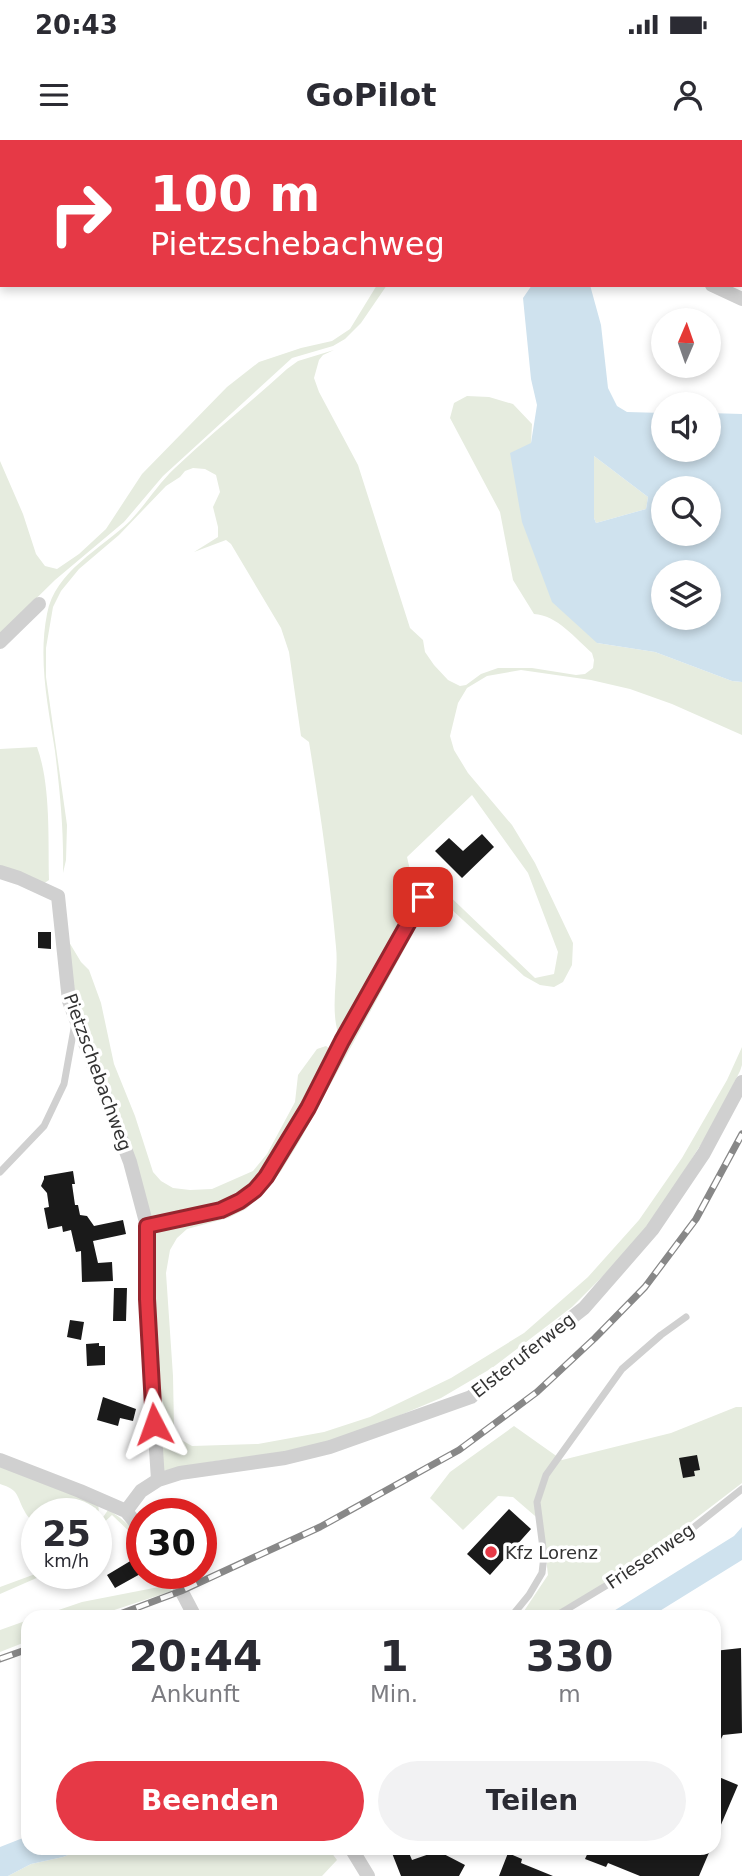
<!DOCTYPE html>
<html lang="de">
<style>
body{margin:0;font-family:"DejaVu Sans",sans-serif;background:#f2f2f3;color:#2b2b33;height:100vh;display:flex;flex-direction:column;font-size:26px;white-space:nowrap}
*{box-sizing:border-box;margin:0}
p{font-size:23px;color:#7c7c81}
.icon{flex:none;width:38px;height:38px;fill:none;stroke:currentColor;stroke-width:2;stroke-linecap:round;stroke-linejoin:round}
.map{position:relative;flex:1;overflow:hidden}
.panel{position:absolute;left:21px;top:1470px;width:700px;height:245px;display:flex;flex-direction:column;background:#fff;border-radius:21px;box-shadow:0 4px 10px #0003}
.panel>*{flex:none}
.top-card{position:absolute;left:0px;top:0px;width:742px;height:147px;box-shadow:0 4px 10px #0003;background:#e63946;color:#fff;overflow:hidden}
.needle{width:46px;rotate:2deg}
.fabs{position:absolute;left:651px;top:168px;display:grid;gap:14px}
.fabs a{display:grid;place-items:center;width:70px;height:70px;border-radius:50%;background:#fff;box-shadow:0 4px 10px #0003;font-size:35px}
.speed{position:absolute;left:21px;top:1358px;display:flex;gap:14px;font-size:35px;font-weight:700;text-align:center}
.speed>*{display:grid;place-content:center;width:91px;height:91px;border-radius:50%;background:#fff;box-shadow:0 4px 10px #0003;line-height:1}
.speed small{font-size:18px;font-weight:400}
.speed .limit{border:10px solid #d22;background:#fff;color:#111}
.pin{position:absolute;display:grid;place-items:center;width:60px;height:60px;color:#fff;margin:-30px;border-radius:14px;box-shadow:0 4px 10px #0006}
.me{position:absolute;width:77px;margin:-38px;rotate:356deg;stroke-linejoin:round;filter:drop-shadow(0 0 5px #0008)}
.turn{display:flex;align-items:center;gap:24px;height:147px;padding:0 35px;font-size:32px}
.turn .icon{width:91px;height:91px;stroke-width:2.5}
.turn b{display:block;font-size:49px;line-height:60px}
.eta{display:flex;justify-content:space-evenly;align-items:center;height:119px;text-align:center}
.eta b{font-size:42px;font-weight:700;line-height:49px}
.primary-button{display:flex;gap:14px;margin-top:auto;padding:14px 35px}
.primary-button a{flex:1;height:80px;border-radius:42px;background:#e63946;color:#fff;font-size:28px;font-weight:700;line-height:80px;text-align:center}
.primary-button a+a{background:#f2f2f3;color:#2b2b33}
.status{display:flex;justify-content:space-between;align-items:center;height:49px;padding:0 35px;background:#fff;direction:ltr}
.status svg{height:19px;fill:currentColor}
header{display:flex;justify-content:space-between;align-items:center;height:91px;padding:0 35px;background:#fff;font-size:32px;font-weight:700}
.map>svg:first-child{display:block}
.green{fill:#e6ecdf}
.water{fill:#cfe2ee;fill-rule:evenodd}
.lines{fill:none;stroke-linecap:round;stroke-linejoin:round}
.stream{stroke:#cfe2ee;stroke-width:4.5}
.building{fill:#1a1a1a}
.service{stroke:#d0d0d0;stroke-width:7}
.minor{stroke:#d0d0d0;stroke-width:14}
.rail-casing{stroke:#888;stroke-width:7}
.rail{stroke:#fff;stroke-width:4.5;stroke-dasharray:13;stroke-linecap:butt}
.route-casing{stroke:#96252e;stroke-width:18}
.route{stroke:#e63946;stroke-width:12}
.poi-dot{fill:#e63946;stroke:#fff;stroke-width:2.5}
.labels{text-anchor:middle;dominant-baseline:central;stroke-width:7;stroke-linejoin:round;paint-order:stroke}
.street-label{font-size:18px;fill:#333;stroke:#fff}
.poi-label{font-size:18px;fill:#333;stroke:#fff;text-anchor:start}
</style>
<div class="status"><b>20:43</b><svg viewBox="0 0 49 12"><path d="M0 12V9h3v3zM5 12V6h3v6zM10 12V3h3v9zM15 12V0h3v12zM26 1h20v11H26zM47 4h2v5h-2z"/></svg></div>
<header><svg class="icon" aria-label="menu" viewBox="0 0 24 24"><path d="M4 6h16M4 12h16M4 18h16"/></svg>GoPilot<svg class="icon" aria-label="person" viewBox="0 0 24 24"><circle cx="12" cy="8" r="4"/><path d="M4 21q1-7 8-7t8 7"/></svg></header>
<div class="map">
<svg width="742" height="1736" viewBox="0 0 742 1736">
<rect width="100%" height="100%" fill="#fff"/>
<path class="green" d="M 0,0 L 77,0 L 81,2 L 2,2 L 2,133 L 0,134 Z
M 377,145 L 387,145 L 361,183 L 345,199 L 333,206 L 292,218 L 163,336 L 124,382 L 55,440 L 0,494 L 0,321 L 23,374 L 36,414 L 45,426 L 57,429 L 79,414 L 106,389 L 142,334 L 227,247 L 259,222 L 301,208 L 332,201 L 350,189 Z
M 334,210 L 323,215 L 319,220 L 314,238 L 319,252 L 358,325 L 410,488 L 423,500 L 425,512 L 434,525 L 448,540 L 460,546 L 466,545 L 481,534 L 498,528 L 532,528 L 576,535 L 585,534 L 593,528 L 594,520 L 592,513 C 576,499 557,475 534,474 L 513,440 L 500,372 L 450,278 L 454,263 L 467,256 L 489,257 L 513,264 L 532,284 L 531,304 L 597,503 L 655,512 L 732,541 L 742,542 L 742,595 L 672,564 L 630,549 L 591,540 L 521,530 L 487,536 L 467,548 L 458,563 L 450,596 L 454,610 L 468,633 L 512,685 L 535,723 L 573,803 L 572,825 L 563,842 L 554,847 L 540,845 L 524,836 L 451,769 C 431,767 428,773 416,788 L 299,1002 L 281,1031 L 264,1053 L 246,1069 L 228,1078 L 187,1089 L 177,1098 L 170,1110 L 166,1133 L 173,1236 L 174,1287 L 178,1298 L 192,1306 L 258,1304 L 324,1292 L 370,1277 L 451,1238 L 524,1193 L 588,1137 L 639,1080 L 682,1018 L 727,940 L 742,907 L 742,925 L 740,931 L 713,985 L 656,1076 L 621,1118 L 572,1167 L 492,1228 L 441,1258 L 346,1298 L 284,1312 L 216,1321 L 163,1331 L 152,1155 L 153,1098 L 156,1091 L 168,1085 L 230,1069 L 277,1026 L 293,1001 L 430,751 L 440,747 L 535,838 L 554,834 L 558,812 L 528,733 L 472,655 L 407,717 L 416,756 L 418,755 L 352,874 L 340,893 L 338,893 C 330,866 339,834 336,807 C 330,738 320,670 309,602 L 301,596 L 289,512 L 281,488 L 231,404 L 226,400 L 194,412 L 218,397 L 218,387 L 213,367 L 220,352 L 216,335 L 205,329 L 193,328 L 185,331 L 180,337 L 166,346 L 119,395 L 79,429 L 61,451 L 53,467 L 46,508 L 46,537 L 67,685 L 66,720 L 63,733 C 64,692 60,652 55,611 C 48,566 38,520 47,474 C 55,431 101,409 130,381 C 146,364 158,344 175,328 C 211,294 250,263 287,229 L 298,221 Z
M 594,316 L 648,357 L 646,369 L 596,383 L 594,378 Z
M 37,607 C 51,645 48,700 49,740 L 43,744 L 0,727 L 0,609 Z
M 69,802 L 81,822 L 89,830 L 101,863 L 114,924 L 135,976 L 153,1032 L 161,1041 L 173,1048 L 190,1050 L 212,1049 L 253,1031 L 267,1014 L 295,962 L 298,935 L 317,909 L 326,906 L 331,910 C 327,931 313,951 303,969 C 284,1005 261,1052 220,1066 C 199,1073 177,1076 156,1079 L 149,1076 L 92,901 C 74,870 72,837 69,802 Z
M 736,1267 L 742,1267 L 742,1343 L 631,1428 L 548,1477 L 520,1477 L 548,1435 L 542,1382 L 513,1357 L 498,1356 L 463,1390 L 430,1358 L 450,1332 L 514,1286 L 562,1320 L 671,1293 Z
M 0,1325 L 97,1363 C 99,1367 100,1373 96,1376 L 96,1374 L 93,1374 L 96,1368 L 78,1363 L 53,1374 L 37,1374 L 37,1385 C 33,1381 27,1377 25,1372 C 16,1356 20,1350 0,1344 Z
M 108,1370 C 121,1377 141,1393 142,1408 L 134,1396 L 112,1375 L 99,1387 L 97,1386 Z
M 38,1433 L 48,1433 L 0,1454 L 0,1447 Z
M 157,1433 L 163,1433 L 172,1451 L 93,1477 L 38,1477 L 82,1462 L 164,1446 Z
M 28,1480 L 28,1501 L 0,1512 L 0,1490 Z
M 85,1708 L 328,1708 L 337,1720 L 322,1736 L 8,1736 L 31,1724 L 63,1717 Z"/>
<path class="water" d="M 532,145 L 590,145 L 601,185 L 608,248 L 617,266 L 627,272 L 663,273 L 663,310 L 709,310 L 709,273 L 742,274 L 742,542 L 732,541 L 655,512 L 597,503 L 552,462 L 522,382 L 510,313 L 531,303 L 537,265 L 531,239 L 523,158 ZM 594,316 L 648,357 L 646,369 L 596,383 L 594,378 ZM 663,348 L 709,348 L 709,394 L 663,394 ZM 663,432 L 709,432 L 709,478 L 663,478 Z
M 742,1387 L 742,1420 L 650,1477 L 604,1477 L 734,1396 Z
M 28,1696 L 28,1708 L 85,1708 L 63,1717 L 31,1724 L 8,1736 L 0,1736 L 0,1707 Z"/>
<g class="lines">
<path class="stream" d="M 485,2 L 487,0
M 0,19 L 2,19"/>
</g>
<path class="building" d="M 482,694 L 494,707 L 462,738 L 435,711 L 449,698 L 463,711 Z
M 38,792 L 51,792 L 51,809 L 38,808 Z
M 73,1031 L 75,1044 L 72,1044 L 75,1065 L 78,1065 L 80,1075 L 87,1076 L 94,1086 L 123,1080 L 126,1094 L 93,1101 L 98,1123 L 112,1122 L 113,1141 L 82,1142 L 81,1111 L 76,1112 L 71,1090 L 63,1092 L 62,1086 L 48,1089 L 44,1068 L 49,1067 L 47,1053 L 41,1046 L 44,1039 L 44,1036 Z
M 114,1148 L 127,1148 L 126,1181 L 113,1181 Z
M 70,1180 L 84,1182 L 81,1200 L 67,1197 Z
M 99,1203 L 99,1206 L 105,1206 L 105,1225 L 87,1226 L 86,1204 Z
M 103,1257 L 136,1269 L 133,1281 L 120,1278 L 118,1286 L 97,1280 Z
M 697,1315 L 700,1330 L 694,1331 L 695,1336 L 683,1338 L 679,1318 Z
M 509,1369 L 531,1389 L 490,1435 L 467,1414 Z
M 142,1414 L 142,1433 L 115,1448 L 107,1435 Z
M 741,1508 L 742,1593 L 723,1595 L 714,1613 L 714,1511 Z
M 714,1635 L 738,1645 L 714,1701 Z
M 390,1708 L 407,1708 L 412,1720 L 438,1711 L 465,1725 L 459,1736 L 401,1736 Z
M 590,1708 L 711,1708 L 699,1736 L 640,1736 L 608,1723 L 606,1727 L 585,1719 Z
M 508,1713 L 522,1719 L 521,1723 L 553,1736 L 499,1736 Z"/>
<g class="lines">
<path class="service" d="M 0,1032 L 44,986 L 64,944 L 75,883
M 147,1086 L 221,1070 L 240,1061 L 255,1050 L 266,1037 L 308,969 L 342,901 L 423,757
M 511,1477 L 529,1455 L 542,1433 L 544,1416 L 537,1362 L 546,1335 L 622,1229 L 661,1195 L 686,1177
M 554,1477 L 647,1421 L 679,1399 L 742,1349"/>
<path class="minor" d="M 544,0 L 546,2
M 712,145 L 742,159
M 0,502 L 39,464
M 0,732 L 19,738 L 58,756 L 69,861 L 130,1022 L 147,1086 L 148,1185 L 158,1340
M 0,1320 L 80,1351 L 126,1371 L 142,1391
M 126,1371 L 141,1351 L 158,1340 L 180,1333 L 285,1318 L 330,1307 L 471,1257 L 584,1168 L 652,1090 L 704,1013 L 742,942
M 172,1433 L 195,1477
M 351,1708 L 368,1736"/>
<g class="rail-casing">
<path id="rail" d="M 112,1477 L 181,1451 L 320,1387 L 459,1310 L 537,1252 L 595,1198 L 645,1147 L 696,1079 L 742,994
M 0,1519 L 28,1509"/>
</g>
<use href="#rail" class="rail"/>
</g>
<g class="lines">
<g class="route-casing">
<path id="route" d="M 154,1284 L 147,1159 L 147,1086 L 221,1070 L 240,1061 L 255,1050 L 266,1037 L 308,968 L 342,901 L 423,757"/>
</g>
<use href="#route" class="route"/>
</g>
<circle class="poi-dot" cx="491" cy="1412" r="7"/>
<g class="labels">
<g class="street-label">
<text transform="translate(98 932) rotate(70)">Pietzschebachweg</text>
<text transform="translate(523 1215) rotate(-38)">Elsteruferweg</text>
<text transform="translate(650 1416) rotate(-34)">Friesenweg</text>
</g>
<g class="poi-label">
<text x="505" y="1412">Kfz Lorenz</text>
</g>
</g>
</svg>
<div class="fabs">
<a><svg class="needle" viewBox="-14 -14 28 28"><path d="M0-13l5 13h-10z" fill="#e53935"/><path d="M0 13l5-13h-10z" fill="#7c7c81"/></svg></a>
<a><svg class="icon" aria-label="sound" viewBox="0 0 24 24"><path d="M4 9h4l5-4v14l-5-4H4zM17 9q2 3 0 6"/></svg></a>
<a><svg class="icon" aria-label="search" viewBox="0 0 24 24"><circle cx="10" cy="10" r="6"/><path d="M15 15l6 6"/></svg></a>
<a><svg class="icon" aria-label="layers" viewBox="0 0 24 24"><path d="M12 4l9 5-9 5-9-5zM3 14l9 5 9-5"/></svg></a>
</div>
<div class="speed"><div>25<small>km/h</small></div><div class="limit">30</div></div>
<div class="pin" style="left:423px;top:757px;background:#d93025"><svg class="icon" aria-label="arrive" viewBox="0 0 24 24"><path d="M6 21V4h12l-3 4 3 4H6"/></svg></div>
<svg class="me" style="left:154px;top:1284px" viewBox="-20 -20 40 40"><path d="M0-17L14 15 0 8-14 15z" fill="#e63946" stroke="#fff" stroke-width="4"/></svg>
<div class="top-card">
<div class="turn"><svg class="icon" aria-label="right" viewBox="0 0 24 24"><path d="M7 20v-9h11M14 6l5 5-5 5"/></svg><div><b>100 m</b>Pietzschebachweg</div></div>
</div>
<section class="panel">
<div class="eta">
<div><b>20:44</b><p>Ankunft</p></div>
<div><b>1</b><p>Min.</p></div>
<div><b>330</b><p>m</p></div>
</div>
<div class="primary-button"><a>Beenden</a><a>Teilen</a></div>
</section>
</div>
